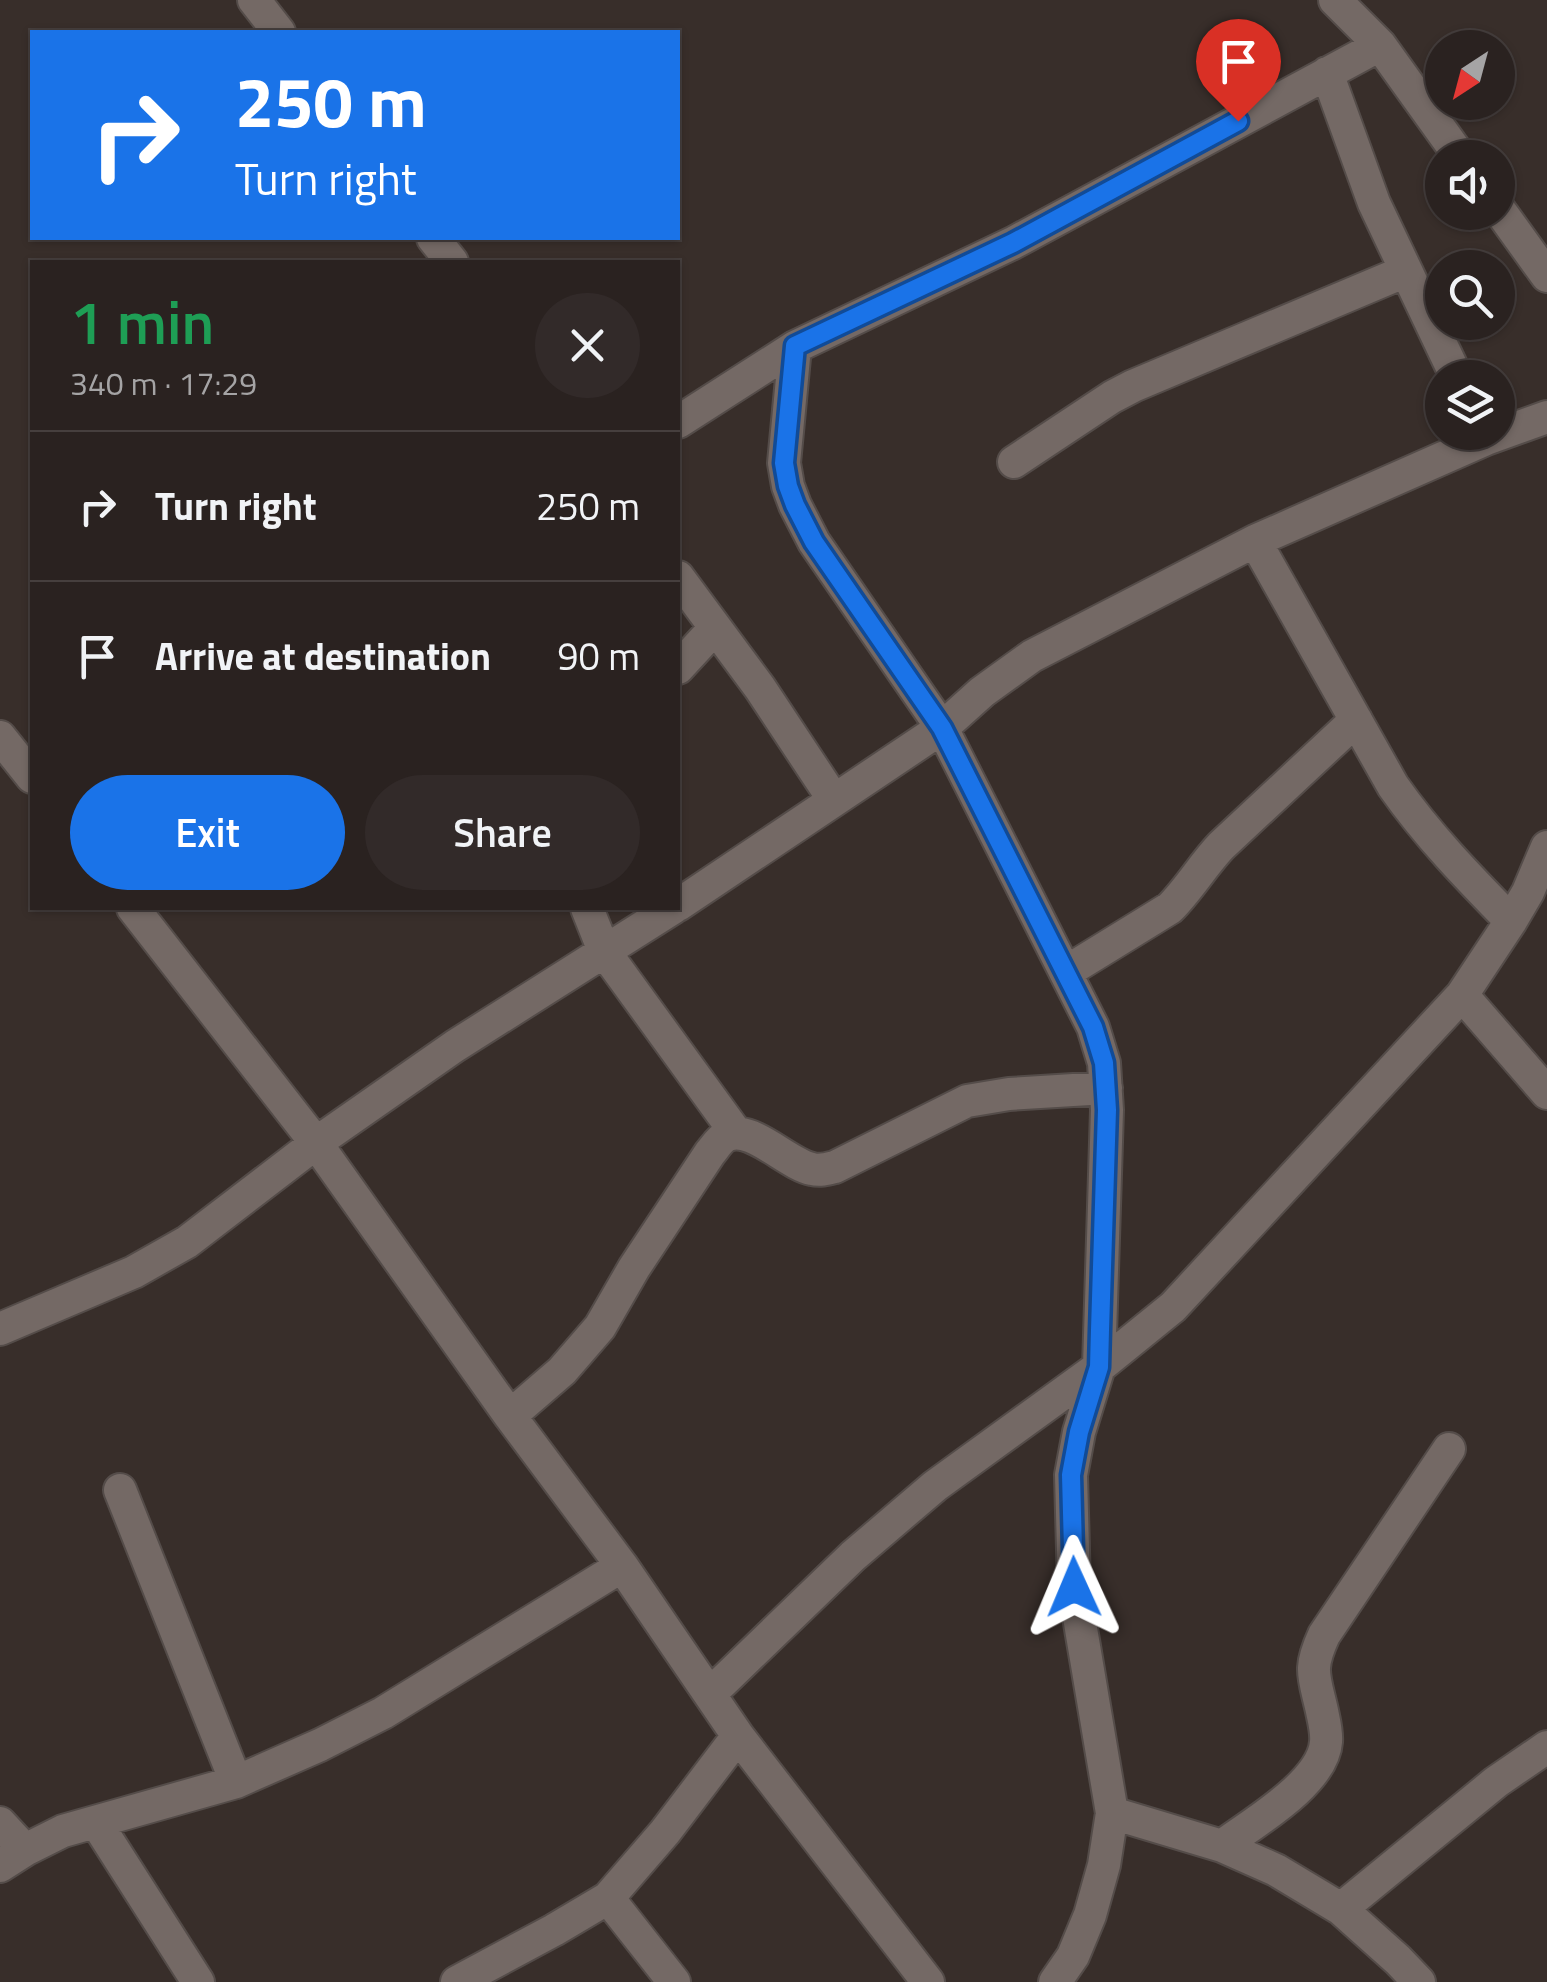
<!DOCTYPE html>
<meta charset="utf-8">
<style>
body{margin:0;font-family:"Titillium Web",sans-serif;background:#322a29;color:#f1f3f6;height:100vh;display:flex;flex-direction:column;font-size:38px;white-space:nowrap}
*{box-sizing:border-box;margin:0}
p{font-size:32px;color:#a5a4a5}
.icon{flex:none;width:55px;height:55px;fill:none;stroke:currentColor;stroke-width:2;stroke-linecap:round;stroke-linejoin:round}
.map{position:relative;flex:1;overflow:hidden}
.panel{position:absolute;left:30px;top:260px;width:650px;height:650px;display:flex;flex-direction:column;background:#2a2220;border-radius:0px;box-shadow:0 2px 8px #0004,0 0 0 2px #463f3e}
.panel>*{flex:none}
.guide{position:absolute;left:30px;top:30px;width:650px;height:210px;border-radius:0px;box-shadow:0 2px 8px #0004,0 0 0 2px #463f3e;background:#1a73e8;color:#fff;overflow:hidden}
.needle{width:65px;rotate:216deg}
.controls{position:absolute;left:1425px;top:30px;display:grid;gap:20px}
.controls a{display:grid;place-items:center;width:90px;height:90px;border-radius:50%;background:#2a2220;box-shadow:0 2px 8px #0004,0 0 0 2px #463f3e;font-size:50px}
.pin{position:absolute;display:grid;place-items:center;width:85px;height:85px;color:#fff;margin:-102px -42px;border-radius:50% 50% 50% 0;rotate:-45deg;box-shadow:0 0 10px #0007}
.pin .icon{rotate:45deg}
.me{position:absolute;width:110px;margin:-55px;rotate:359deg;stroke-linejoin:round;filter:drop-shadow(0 0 8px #0008)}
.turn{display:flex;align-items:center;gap:35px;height:210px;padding:0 40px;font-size:45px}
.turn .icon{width:130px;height:130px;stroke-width:2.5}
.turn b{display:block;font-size:70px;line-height:85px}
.round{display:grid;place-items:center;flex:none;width:105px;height:105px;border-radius:52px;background:#322a29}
.overview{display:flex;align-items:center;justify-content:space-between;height:170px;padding:0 40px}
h1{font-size:60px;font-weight:600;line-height:75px;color:#1e9e55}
.cta{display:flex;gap:20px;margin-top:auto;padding:20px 40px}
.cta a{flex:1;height:115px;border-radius:60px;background:#1a73e8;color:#fff;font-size:40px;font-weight:600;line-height:115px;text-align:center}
.cta a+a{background:#322a29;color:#f1f3f6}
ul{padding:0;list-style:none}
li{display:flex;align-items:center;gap:30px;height:150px;padding:0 40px;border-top:2px solid #463f3e}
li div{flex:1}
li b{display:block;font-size:38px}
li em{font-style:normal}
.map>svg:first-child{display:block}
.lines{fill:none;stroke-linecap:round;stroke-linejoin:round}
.street-casing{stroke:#544c49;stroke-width:36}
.street{stroke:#746965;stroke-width:32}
.route-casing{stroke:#114b97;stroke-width:25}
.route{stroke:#1a73e8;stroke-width:18}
</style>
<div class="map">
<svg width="1547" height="1982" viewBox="0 0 1547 1982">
<rect width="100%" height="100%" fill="#382e2a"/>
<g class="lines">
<g class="street-casing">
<path id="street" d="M 254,0 L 279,32
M 1335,0 L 1380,45 L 1461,158
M 1327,73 L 1374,203 L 1457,378
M 1498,208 L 1547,276
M 433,238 L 452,262
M 795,347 L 784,463 L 788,486 L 795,505 L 814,542 L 942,728 L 1093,1027 L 1104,1063 L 1107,1110 L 1099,1367 L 1079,1432 L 1071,1475 L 1074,1587 L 1112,1813 L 1104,1865 L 1090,1915 L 1073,1956 L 1055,1982
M 678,422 L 795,347 L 1013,243 L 1380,45
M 1014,462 L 1112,397 L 1133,386 L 1406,271
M 1255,541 L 1393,786 C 1428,836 1469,878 1511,921
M 678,577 L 760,688 L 834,800
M 678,668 L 714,629
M 0,737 L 32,777
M 678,905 L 942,728 L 982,692 L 1032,656 L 1255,541 L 1486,439 L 1547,417
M 133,908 L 316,1143 L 510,1416 L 622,1566 L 738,1736 L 928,1982
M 587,908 L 604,951 L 736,1133
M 1066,972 L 1170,908 C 1189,889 1203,865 1221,846 L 1356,720
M 1462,995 L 1547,1093
M 0,1329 L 134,1272 L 187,1242 L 316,1143 L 455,1046 L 673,908
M 510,1416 L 562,1371 L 600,1327 L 634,1268 L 710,1153 C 715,1147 720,1139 726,1136 C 750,1123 787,1164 812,1169 C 820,1171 827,1169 835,1167 L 967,1101 L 1009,1094 L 1106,1088
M 120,1490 L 236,1782
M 710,1694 L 853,1556 L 935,1486 L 1099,1367 L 1173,1307 L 1462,995 L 1511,921 L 1528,892 L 1547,847
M 1112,1813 L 1222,1846 L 1276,1870 L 1341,1909 L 1398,1960 L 1419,1982
M 96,1822 L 198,1982
M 0,1823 L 25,1850
M 1222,1846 C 1253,1823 1323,1783 1326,1742 C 1327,1732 1324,1721 1322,1711 C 1314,1675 1308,1670 1324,1635 L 1449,1449
M 0,1866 L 25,1850 L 63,1831 L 236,1782 L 320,1745 L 383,1713 L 622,1566
M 608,1898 L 674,1982
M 1341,1909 L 1496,1782 L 1547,1747
M 457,1982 L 554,1930 L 608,1898 L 665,1832 L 738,1736"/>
</g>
<use href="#street" class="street"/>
</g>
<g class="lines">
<g class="route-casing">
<path id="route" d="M 1074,1587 L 1071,1475 L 1079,1432 L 1099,1367 L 1100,1330 L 1107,1110 L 1104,1063 L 1093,1027 L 942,728 L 814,542 L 795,505 L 788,486 L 784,463 L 795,346 L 1013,243 L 1238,121"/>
</g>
<use href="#route" class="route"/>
</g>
</svg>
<div class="controls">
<a><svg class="needle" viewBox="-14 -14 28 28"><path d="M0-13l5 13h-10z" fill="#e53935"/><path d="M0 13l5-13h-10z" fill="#a5a4a5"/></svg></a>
<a><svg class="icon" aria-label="sound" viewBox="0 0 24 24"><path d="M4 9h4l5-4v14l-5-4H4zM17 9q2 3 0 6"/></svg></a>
<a><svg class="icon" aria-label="search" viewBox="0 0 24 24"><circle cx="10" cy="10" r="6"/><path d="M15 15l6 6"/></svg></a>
<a><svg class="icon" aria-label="layers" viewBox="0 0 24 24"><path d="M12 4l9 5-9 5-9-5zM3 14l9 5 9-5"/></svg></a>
</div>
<div class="pin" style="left:1238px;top:121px;background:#d93025"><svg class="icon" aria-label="arrive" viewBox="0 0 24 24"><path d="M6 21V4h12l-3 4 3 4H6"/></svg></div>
<svg class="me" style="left:1074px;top:1587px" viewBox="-20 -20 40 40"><path d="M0-17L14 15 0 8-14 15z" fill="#1a73e8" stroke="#fff" stroke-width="4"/></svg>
<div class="guide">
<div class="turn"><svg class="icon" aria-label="right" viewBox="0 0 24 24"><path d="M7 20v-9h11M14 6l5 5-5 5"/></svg><div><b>250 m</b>Turn right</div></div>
</div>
<section class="panel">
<div class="overview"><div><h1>1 min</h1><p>340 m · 17:29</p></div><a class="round"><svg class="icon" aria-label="close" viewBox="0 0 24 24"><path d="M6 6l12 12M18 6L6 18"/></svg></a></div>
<ul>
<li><svg class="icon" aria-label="right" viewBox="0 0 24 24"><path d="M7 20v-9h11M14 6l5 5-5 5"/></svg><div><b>Turn right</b></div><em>250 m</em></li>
<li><svg class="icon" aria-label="arrive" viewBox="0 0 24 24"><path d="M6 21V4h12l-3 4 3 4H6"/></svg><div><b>Arrive at destination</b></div><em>90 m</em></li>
</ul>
<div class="cta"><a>Exit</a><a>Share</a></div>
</section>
</div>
